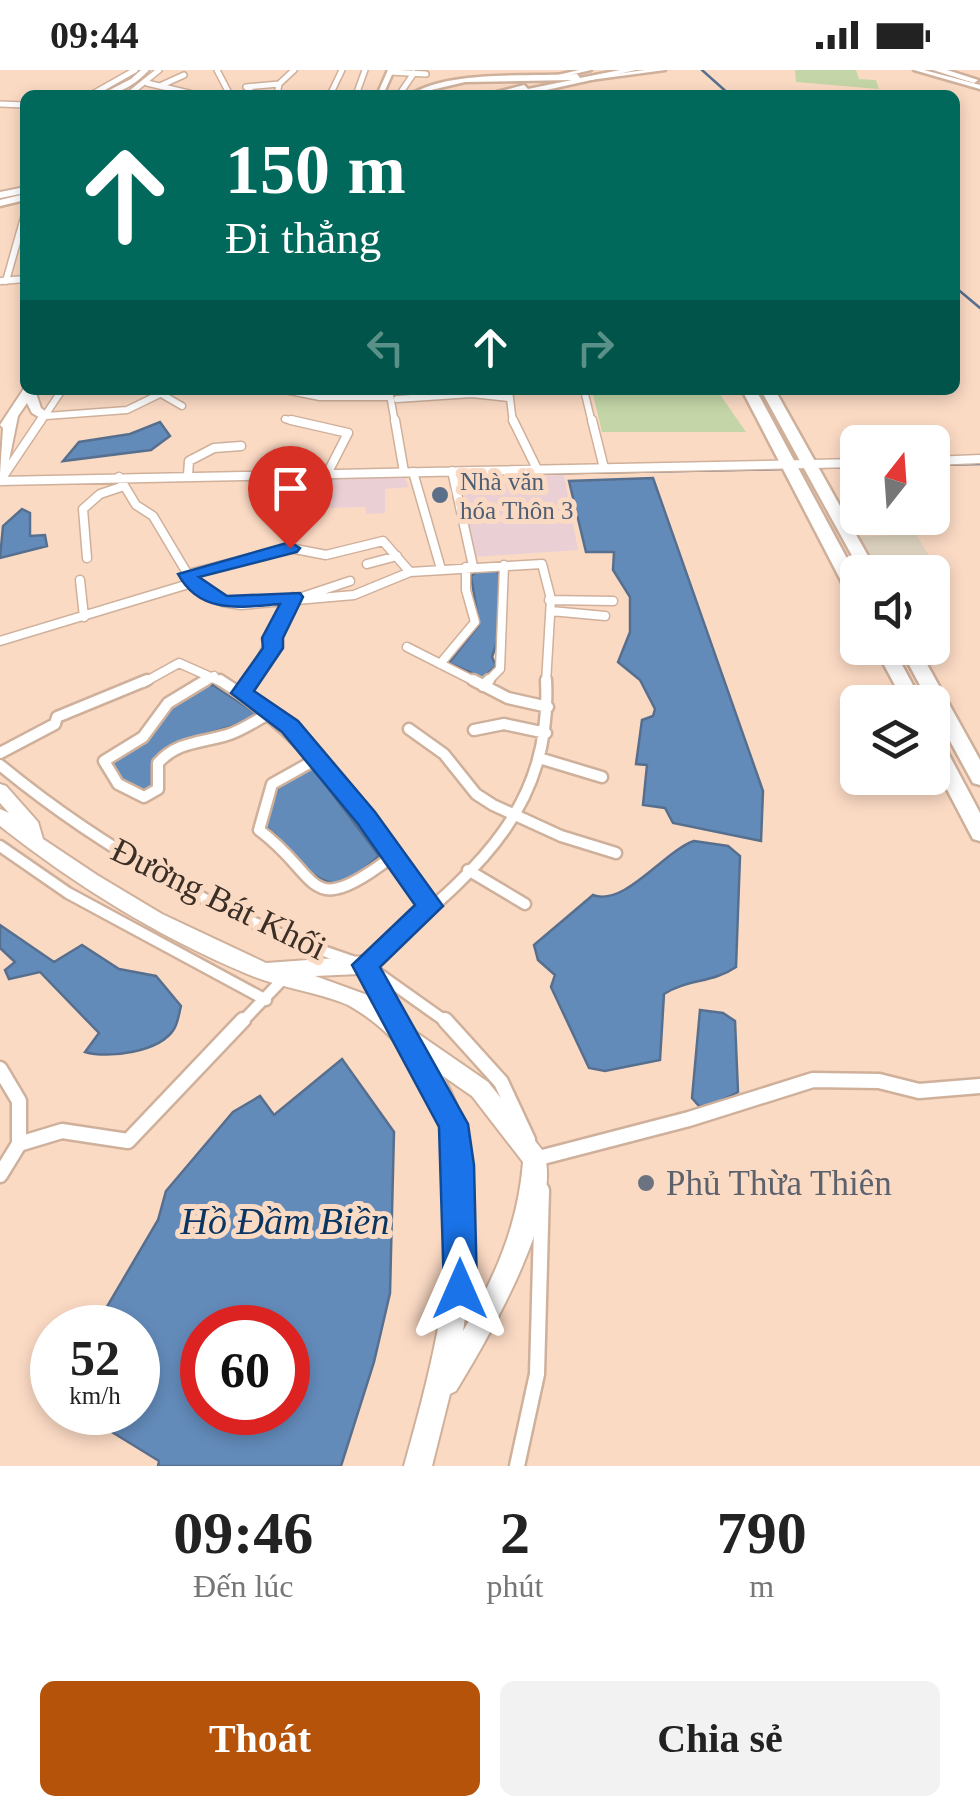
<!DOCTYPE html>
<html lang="vi">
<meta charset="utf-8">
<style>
body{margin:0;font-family:Georgia,serif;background:#f2f2f2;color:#222;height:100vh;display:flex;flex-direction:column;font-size:38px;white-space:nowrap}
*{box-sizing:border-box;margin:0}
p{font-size:32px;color:#767676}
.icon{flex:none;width:55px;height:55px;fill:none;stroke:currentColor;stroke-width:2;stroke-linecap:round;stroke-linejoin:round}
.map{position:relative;height:1396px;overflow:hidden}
.details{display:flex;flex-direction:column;background:#fff;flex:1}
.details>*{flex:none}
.guide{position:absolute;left:20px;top:20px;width:940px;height:305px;border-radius:15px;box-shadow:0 5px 15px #0003;background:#00695c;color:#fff;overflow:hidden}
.needle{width:65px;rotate:17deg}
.fabs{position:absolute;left:840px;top:355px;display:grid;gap:20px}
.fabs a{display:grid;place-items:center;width:110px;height:110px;border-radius:15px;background:#fff;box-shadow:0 5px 15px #0003;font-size:50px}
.speed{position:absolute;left:30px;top:1235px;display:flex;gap:20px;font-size:50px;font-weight:700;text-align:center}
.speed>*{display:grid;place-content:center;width:130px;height:130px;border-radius:50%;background:#fff;box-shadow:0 5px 15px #0003;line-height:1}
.speed small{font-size:25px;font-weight:400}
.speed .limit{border:15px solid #d22;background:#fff;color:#111}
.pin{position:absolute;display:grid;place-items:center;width:85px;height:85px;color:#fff;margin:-102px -42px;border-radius:50% 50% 50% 0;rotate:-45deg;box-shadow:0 0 10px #0007}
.pin .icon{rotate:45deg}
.me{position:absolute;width:110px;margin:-55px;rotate:0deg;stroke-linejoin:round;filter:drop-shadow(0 0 8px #0008)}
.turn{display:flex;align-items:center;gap:35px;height:210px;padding:0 40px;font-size:45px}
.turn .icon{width:130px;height:130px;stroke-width:2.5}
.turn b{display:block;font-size:70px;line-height:85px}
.lanes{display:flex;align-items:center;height:95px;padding:0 40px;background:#0003;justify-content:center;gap:50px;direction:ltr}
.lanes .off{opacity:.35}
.eta{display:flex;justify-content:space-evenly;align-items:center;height:170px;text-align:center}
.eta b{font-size:60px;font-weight:700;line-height:70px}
.cta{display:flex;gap:20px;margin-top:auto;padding:20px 40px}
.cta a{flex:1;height:115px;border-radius:15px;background:#b45309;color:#fff;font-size:40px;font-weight:700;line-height:115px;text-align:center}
.cta a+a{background:#f2f2f2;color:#222}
.status{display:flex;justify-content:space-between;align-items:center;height:70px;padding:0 50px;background:#fff;direction:ltr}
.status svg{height:28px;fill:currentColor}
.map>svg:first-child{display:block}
.commercial{fill:#e1d6c2}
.education{fill:#ead0d4}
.green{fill:#c4d6a7}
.water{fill:#638bba;stroke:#576f8e;stroke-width:2.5;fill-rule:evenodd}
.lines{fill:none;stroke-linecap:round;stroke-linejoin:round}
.stream{stroke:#576f8e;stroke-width:2.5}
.street-far4-casing{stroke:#cfb09b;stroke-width:8}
.street-far3-casing{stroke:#cfb09b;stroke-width:9}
.street-far2-casing{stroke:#cfb09b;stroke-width:11}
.street-far1-casing{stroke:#cfb09b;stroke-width:15}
.street-casing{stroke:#cfb09b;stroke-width:19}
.secondary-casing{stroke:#cfb09b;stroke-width:5}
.primary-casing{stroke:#cfb09b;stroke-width:4}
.highway-casing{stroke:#cfb09b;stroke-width:5}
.street-far4{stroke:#fff;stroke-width:5}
.street-far3{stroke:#fff;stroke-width:6}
.street-far2{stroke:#fff;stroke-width:8}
.street-far1{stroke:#fff;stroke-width:10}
.street{stroke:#fff;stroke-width:14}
.secondary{fill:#fff;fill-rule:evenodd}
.primary{fill:#fff;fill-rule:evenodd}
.highway{fill:#fff;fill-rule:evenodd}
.route{fill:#1a73e8;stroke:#114b97;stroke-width:2.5}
.service-dot{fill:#5c6f8a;stroke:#fbdac4;stroke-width:4}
.worship-dot{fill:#6b7280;stroke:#fbdac4;stroke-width:4}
.labels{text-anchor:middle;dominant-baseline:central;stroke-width:10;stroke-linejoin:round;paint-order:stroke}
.far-service-label{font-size:25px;fill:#4e5e75;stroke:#fbdac4;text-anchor:start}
.near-street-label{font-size:35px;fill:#3b2f26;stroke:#fbdac4}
.near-worship-label{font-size:35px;fill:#5b616d;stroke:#fbdac4;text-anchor:start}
.near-water-label{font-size:38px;font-style:italic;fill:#083562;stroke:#fbdac4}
</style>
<div class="status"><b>09:44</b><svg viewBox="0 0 49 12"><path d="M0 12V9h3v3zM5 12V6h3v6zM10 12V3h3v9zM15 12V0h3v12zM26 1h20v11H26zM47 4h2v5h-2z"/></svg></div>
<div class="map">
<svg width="980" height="1396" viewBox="0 0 980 1396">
<rect width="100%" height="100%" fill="#fbdac4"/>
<path class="commercial" d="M 916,464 L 943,509 L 933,509 L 932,502 L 873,502 L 855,467 Z"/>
<path class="education" d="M 564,405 L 578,480 L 475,487 L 457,407 Z
M 405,407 L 409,417 L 385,419 L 385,443 L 366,444 L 365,437 L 324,438 L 327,409 Z"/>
<path class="green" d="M 795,0 L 856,0 L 859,9 L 876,10 L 879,19 L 796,12 Z
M 592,320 L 717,320 L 746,362 L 602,362 Z"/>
<path class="water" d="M 160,352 L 170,366 L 151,380 L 63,391 L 79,372 L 130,364 Z
M 653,408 L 763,721 L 761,771 L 673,753 L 665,738 L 643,735 L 647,695 L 636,694 L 642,650 L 653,646 L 655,639 L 640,610 L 618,592 L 630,562 L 630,527 L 613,500 L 614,482 L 586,482 L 569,411 Z
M 22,439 L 30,443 L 30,466 L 45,465 L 47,476 L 0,488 L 3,456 Z
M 478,501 L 495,500 L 501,505 L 497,572 L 492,587 L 496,596 L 483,608 L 449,593 L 479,555 L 471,506 Z
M 213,615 L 257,644 C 226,666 168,664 152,693 L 155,717 L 135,722 L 110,697 L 111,689 C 158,672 170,619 213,615 Z
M 308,697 L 313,698 L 379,786 L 347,814 C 306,817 294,776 265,756 L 279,715 Z
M 694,771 L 728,776 L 740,786 L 736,897 C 713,913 687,909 664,924 L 660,990 L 605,1001 L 589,998 L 551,917 L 555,905 L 538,890 L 534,875 L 593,825 C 625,837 664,781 694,771 Z
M 0,855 L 54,892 L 82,875 L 119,899 L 156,906 L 181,936 C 179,943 178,953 174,959 C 160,982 108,989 85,982 L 99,963 L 40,902 L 9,909 L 5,900 L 15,892 L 0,878 Z
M 700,940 L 723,943 L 735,951 L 738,1022 L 710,1036 L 699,1036 L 692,1028 Z
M 342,989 L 394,1062 L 390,1223 L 374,1292 L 341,1396 L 158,1396 L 159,1391 L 81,1343 L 138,1342 L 138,1258 L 95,1257 L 158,1150 L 166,1121 L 233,1042 L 260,1026 L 274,1045 ZM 202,1258 L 288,1258 L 288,1342 L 202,1342 Z"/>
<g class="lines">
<path class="stream" d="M 702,0 L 730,25
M 955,217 L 980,238
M 932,395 L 980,394
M 819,398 L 858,397
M 463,405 L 786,399"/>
<g class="street-far4-casing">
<path id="street-far4" d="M 217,0 L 230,25
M 390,2 L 426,4
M 147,13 L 197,25
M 162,15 L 184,5
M 91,25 L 135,0
M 128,25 L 159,0
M 255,25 L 246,17 L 279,14
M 277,25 L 279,14 L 294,0
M 330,25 L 342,0
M 356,25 L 365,0
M 399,25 L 414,3
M 0,34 L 25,35
M 22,154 L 24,146"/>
</g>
<g class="street-far3-casing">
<path id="street-far3" d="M 1,211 L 25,209
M 6,211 L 23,151
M 285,320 L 320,327 L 390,327
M 509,320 L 513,353
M 584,320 L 592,353
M 163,325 L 182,336
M 390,325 L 395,353
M 397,329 L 472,324 L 509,328
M 46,346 L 127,340 L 168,320
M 285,349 L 302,353
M 40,353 L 62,320"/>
</g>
<g class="street-far2-casing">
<path id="street-far2" d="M 291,350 L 348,363 L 327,404
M 395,350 L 404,402
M 513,350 L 537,399
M 592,350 L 604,398
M 932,391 L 980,389
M 452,401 L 473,496
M 413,402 L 441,499
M 188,405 L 189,391 L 214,378 L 241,376
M 119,407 L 136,435 L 153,446 L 190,508
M 0,411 L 858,393
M 0,411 L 41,350
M 87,488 L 83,439 L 100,424 L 121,417
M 367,494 L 397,486
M 188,504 L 290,478 L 326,485 L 383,471 L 410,502
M 80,510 L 84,547
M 305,526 L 350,511
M 549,530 L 613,531
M 551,541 L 605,546
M 0,571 L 192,513 L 223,532 L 241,535 L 354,525 L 410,502 L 542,494 L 551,529 L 546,613
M 407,577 L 478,613
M 440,594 L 475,552 L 466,520 L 466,497
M 143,613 L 179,593 L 224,613
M 202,613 L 214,606
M 248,613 L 293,527
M 486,613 L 500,599 L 504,495"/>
</g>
<g class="street-far1-casing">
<path id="street-far1" d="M 206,610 L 168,633 L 143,667 L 104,691 L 118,714 L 144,727 L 158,719 L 158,693 C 178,671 201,673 227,665 C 242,661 258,649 272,642
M 220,610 C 311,667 369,750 430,836
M 473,610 L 508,628 L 548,637
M 483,616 L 489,610
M 241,623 L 250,610
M 409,659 L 444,684 L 476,724 L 493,735 L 561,766 L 616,783
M 474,660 L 504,654 L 546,663
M 0,683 L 55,654 L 57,647 L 147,610
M 539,688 L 602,707
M 315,690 L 272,714 L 259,760 C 322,806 305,853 393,786
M 0,695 C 102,779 226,849 352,891
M 0,776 L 68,823 L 266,930
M 468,800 L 525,834
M 365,895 C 461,811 553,751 546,610
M 372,899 L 448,953
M 241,953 L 283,909"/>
</g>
<g class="street-casing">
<path id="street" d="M 445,950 L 501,1012 L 528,1070
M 0,999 L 19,1031 L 19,1074
M 535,1089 L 689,1049 L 813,1010 L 879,1011 L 919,1021 L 980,1016
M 0,1105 L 19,1074 L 62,1061 L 128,1071 L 243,950
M 517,1396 L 537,1304 L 542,1120"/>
</g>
<g class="secondary-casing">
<path id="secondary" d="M 388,0 L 394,0 L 383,25 L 377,25 Z
M 579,0 L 591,0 L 548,10 L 545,8 Z
M 645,0 L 665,0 L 590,10 L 587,8 Z
M 914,0 L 924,0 L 980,15 L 980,19 Z"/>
</g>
<g class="primary-casing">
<path id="primary" d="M 141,0 L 149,0 C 136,14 119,25 100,25 L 131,9 Z
M 25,117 L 25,123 L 0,128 L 0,122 Z
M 25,317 L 25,320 L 35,320 L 41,338 L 52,346 L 42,349 L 32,343 L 27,333 L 18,346 L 7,400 L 0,404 L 3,358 L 0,355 Z
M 0,714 L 6,716 L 38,752 L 43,769 L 97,805 L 162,844 L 266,893 L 365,886 L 372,889 L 404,954 L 488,1012 L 543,1081 C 566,1135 485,1274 456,1321 L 450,1324 L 432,1396 L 404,1396 C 443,1257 507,1024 348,935 C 315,921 278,918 245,903 C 157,866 75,815 0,756 L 0,739 L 9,743 L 0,733 ZM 359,904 L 370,926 L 315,906 ZM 443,1006 L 472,1026 L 523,1092 C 518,1155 495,1208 463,1261 C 476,1179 486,1082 443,1006 Z"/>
</g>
<g class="highway-casing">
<path id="highway" d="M 620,0 L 636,0 L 524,25 L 486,25 L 524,15 L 528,19 L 572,10 L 465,12 L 410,25 C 448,0 529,7 577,4 L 580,8 Z
M 933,0 L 947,0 L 978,10 L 974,13 Z
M 25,124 L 25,130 L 0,136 L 0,130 Z
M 742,320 L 756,320 L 858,509 L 858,531 L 849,526 Z
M 761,320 L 775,320 L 877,502 L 861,502 Z
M 875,578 L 893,578 L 922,632 L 904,632 Z
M 900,578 L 918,578 L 980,690 L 980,715 L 973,713 L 932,638 L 932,632 L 929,632 Z
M 932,664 L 939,666 L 980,743 L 980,771 L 973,769 L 932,691 Z"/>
</g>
<use href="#street-far4" class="street-far4"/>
<use href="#street-far3" class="street-far3"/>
<use href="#street-far2" class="street-far2"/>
<use href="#street-far1" class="street-far1"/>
<use href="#street" class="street"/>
<use href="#secondary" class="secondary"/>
<use href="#primary" class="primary"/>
<use href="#highway" class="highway"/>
</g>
<path class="route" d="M 290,472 L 300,478 L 297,482 L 199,507 L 227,526 L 300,523 L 303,527 L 283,568 L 283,578 L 254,621 L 298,651 L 375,742 L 443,836 L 380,897 L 468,1054 L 474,1095 L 477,1219 L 472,1231 L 460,1235 L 449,1231 L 444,1219 L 439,1057 L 352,895 L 415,835 L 358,754 L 282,662 L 231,623 L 263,578 L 262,568 L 280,534 C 241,537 200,545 178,504 Z"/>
<circle class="service-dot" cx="440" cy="425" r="10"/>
<circle class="worship-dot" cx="646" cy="1113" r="10"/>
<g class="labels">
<g class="far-service-label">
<text x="460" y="411">Nhà văn<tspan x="460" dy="29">hóa Thôn 3</tspan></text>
</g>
<g class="near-street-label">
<text transform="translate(219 829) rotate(26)">Đường Bát Khối</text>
</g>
<g class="near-worship-label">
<text x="666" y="1113">Phủ Thừa Thiên</text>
</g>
<g class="near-water-label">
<text x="285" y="1151">Hồ Đầm Biền</text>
</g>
</g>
</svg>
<div class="fabs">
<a><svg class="needle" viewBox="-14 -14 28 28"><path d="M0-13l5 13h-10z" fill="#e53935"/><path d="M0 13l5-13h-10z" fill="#767676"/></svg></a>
<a><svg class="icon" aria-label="sound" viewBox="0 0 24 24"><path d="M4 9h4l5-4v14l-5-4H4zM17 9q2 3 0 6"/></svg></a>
<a><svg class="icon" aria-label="layers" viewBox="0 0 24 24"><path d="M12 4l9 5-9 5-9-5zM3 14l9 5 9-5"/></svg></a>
</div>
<div class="speed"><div>52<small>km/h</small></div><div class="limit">60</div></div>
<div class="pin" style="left:290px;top:478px;background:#d93025"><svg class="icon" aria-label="arrive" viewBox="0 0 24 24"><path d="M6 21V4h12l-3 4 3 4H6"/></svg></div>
<svg class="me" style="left:460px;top:1219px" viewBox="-20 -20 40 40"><path d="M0-17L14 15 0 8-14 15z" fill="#1a73e8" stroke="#fff" stroke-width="4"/></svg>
<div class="guide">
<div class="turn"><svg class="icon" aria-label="ahead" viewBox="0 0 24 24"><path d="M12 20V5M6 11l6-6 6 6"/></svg><div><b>150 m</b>Đi thẳng</div></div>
<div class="lanes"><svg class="icon off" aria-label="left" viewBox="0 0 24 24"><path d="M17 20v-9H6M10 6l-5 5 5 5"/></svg><svg class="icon" aria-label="ahead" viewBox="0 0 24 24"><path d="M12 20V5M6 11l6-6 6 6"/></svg><svg class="icon off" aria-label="right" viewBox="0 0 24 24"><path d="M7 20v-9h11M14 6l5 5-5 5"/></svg></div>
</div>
</div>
<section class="details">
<div class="eta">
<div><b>09:46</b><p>Đến lúc</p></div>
<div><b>2</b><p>phút</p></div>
<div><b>790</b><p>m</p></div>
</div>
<div class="cta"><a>Thoát</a><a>Chia sẻ</a></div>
</section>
